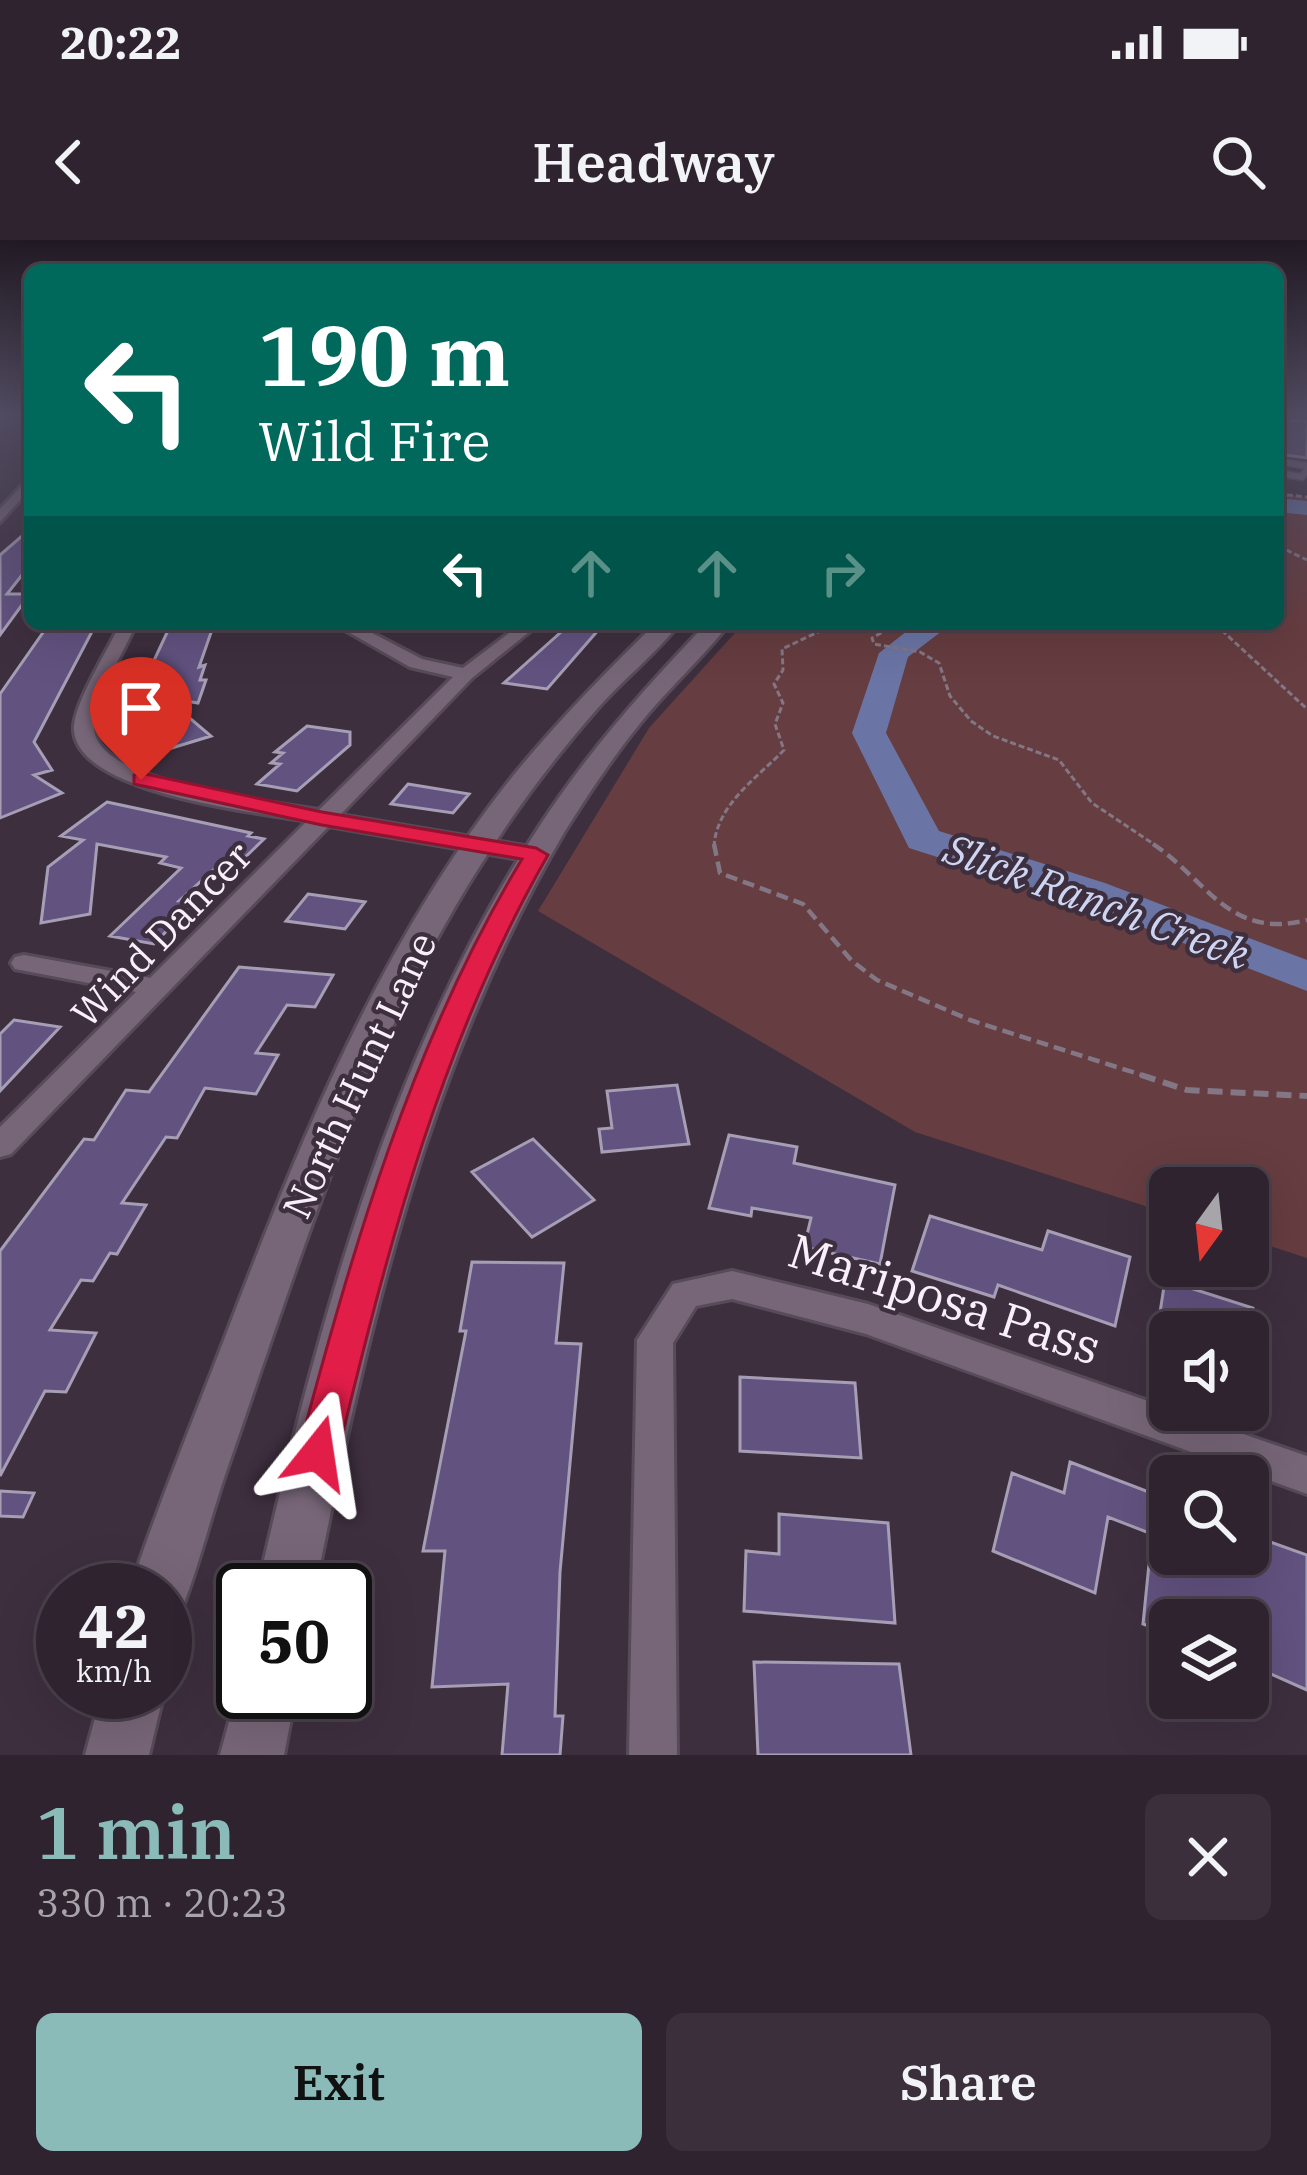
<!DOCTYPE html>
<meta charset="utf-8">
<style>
body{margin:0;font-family:"IBM Plex Serif",serif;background:#3a2f3b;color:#f1f3f6;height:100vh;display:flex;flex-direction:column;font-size:45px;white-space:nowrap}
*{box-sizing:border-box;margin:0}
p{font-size:39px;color:#a7a4aa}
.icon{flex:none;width:66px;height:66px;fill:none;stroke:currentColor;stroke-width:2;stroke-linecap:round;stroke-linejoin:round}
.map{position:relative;height:1515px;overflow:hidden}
.panel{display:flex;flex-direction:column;background:#2e232f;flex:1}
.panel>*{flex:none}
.banner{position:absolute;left:24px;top:24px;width:1260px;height:366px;border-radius:18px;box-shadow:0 12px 48px #0002,0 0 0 3px #49404b;background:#00695c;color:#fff;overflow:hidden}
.needle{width:78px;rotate:195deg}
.buttons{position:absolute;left:1149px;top:927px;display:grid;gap:24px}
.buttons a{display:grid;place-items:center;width:120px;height:120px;border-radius:18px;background:#2e232f;box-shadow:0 12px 48px #0002,0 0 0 3px #49404b;font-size:60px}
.speed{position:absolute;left:36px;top:1323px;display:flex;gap:24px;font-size:60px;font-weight:700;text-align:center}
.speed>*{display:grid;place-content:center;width:156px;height:156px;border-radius:50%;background:#2e232f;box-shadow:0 12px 48px #0002,0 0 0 3px #49404b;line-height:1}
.speed small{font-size:30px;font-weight:400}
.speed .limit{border:6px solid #111;border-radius:18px;background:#fff;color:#111}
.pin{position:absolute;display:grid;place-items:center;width:102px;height:102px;color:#fff;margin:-123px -51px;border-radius:50% 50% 50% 0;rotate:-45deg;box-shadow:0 0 12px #0007}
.pin .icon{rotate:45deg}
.me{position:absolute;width:132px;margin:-66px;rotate:15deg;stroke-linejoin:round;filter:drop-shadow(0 0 9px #0008)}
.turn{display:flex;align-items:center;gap:42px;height:252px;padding:0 36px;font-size:54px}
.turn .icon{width:156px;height:156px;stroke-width:2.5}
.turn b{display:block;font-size:84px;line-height:102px}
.lanes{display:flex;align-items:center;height:114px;padding:0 36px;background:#0003;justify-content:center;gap:60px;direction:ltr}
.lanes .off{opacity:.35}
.round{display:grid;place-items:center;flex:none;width:126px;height:126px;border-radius:18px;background:#3a2f3b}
.head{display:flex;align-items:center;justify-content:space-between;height:204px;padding:0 36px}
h1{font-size:72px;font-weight:600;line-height:90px;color:#8bbbb9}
.cta{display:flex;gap:24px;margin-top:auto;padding:24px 36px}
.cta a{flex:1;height:138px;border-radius:18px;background:#8bbbb9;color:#111;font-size:48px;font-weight:600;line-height:138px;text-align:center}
.cta a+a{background:#3a2f3b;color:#f1f3f6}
.status{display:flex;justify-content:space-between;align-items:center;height:84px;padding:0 60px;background:#2e232f;direction:ltr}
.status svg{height:33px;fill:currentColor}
header{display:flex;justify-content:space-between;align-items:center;height:156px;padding:0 36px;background:#2e232f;font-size:54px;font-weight:600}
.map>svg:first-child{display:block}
.green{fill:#663d40}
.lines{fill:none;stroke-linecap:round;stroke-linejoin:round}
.river{fill:#6b75a5;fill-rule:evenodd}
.building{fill:#625280;stroke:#a59eb5;stroke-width:3}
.lane-casing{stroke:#584b59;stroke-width:9}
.street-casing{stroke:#584b59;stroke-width:6}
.secondary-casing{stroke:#584b59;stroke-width:6}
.path-far2{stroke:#847785;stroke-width:3;stroke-dasharray:6 3;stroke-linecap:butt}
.path-far1{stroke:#847785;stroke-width:4.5;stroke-dasharray:12 6;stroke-linecap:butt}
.path{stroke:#847785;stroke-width:6;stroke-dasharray:15 8;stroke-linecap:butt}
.lane{stroke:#776678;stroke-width:6}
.street{fill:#776678;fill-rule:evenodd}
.secondary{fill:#776678;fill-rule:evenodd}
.route{fill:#e11d48;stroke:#92132f;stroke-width:3}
.labels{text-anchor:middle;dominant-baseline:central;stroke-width:9;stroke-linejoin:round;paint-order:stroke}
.street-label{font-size:39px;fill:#f9effa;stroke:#3e2f3f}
.water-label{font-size:42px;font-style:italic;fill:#cdd5f2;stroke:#3e2f3f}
.near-street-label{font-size:48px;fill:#f9effa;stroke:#3e2f3f}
</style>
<div class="status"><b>20:22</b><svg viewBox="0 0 49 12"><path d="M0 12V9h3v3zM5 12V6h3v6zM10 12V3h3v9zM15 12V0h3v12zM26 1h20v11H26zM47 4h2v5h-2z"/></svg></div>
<header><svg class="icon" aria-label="back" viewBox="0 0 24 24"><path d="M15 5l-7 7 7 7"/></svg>Headway<svg class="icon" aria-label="search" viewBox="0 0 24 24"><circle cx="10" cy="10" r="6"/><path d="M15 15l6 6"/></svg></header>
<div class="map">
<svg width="1307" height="1515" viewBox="0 0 1307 1515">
<rect width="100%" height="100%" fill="#3e2f3f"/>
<path class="green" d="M 1278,252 L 1307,258 L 1307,1018 L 1248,999 L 1248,948 L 1170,948 L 1170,974 L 915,892 L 538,671 L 649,488 L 743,384 L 1278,384 Z"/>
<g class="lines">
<path class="river" d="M 1278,258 L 1307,261 L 1307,275 L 1278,272 Z
M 916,384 L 951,384 L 908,417 L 886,493 L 939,591 L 1105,643 L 1307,720 L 1307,751 L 1075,661 L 909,608 L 852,493 L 879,413 Z"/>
</g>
<path class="building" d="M 1294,180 L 1307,181 L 1307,218 L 1278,214 L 1278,184 Z
M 30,289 L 30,325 L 7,354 L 30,354 L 0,395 L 0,315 Z
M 49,384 L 96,384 L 34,502 L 52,530 L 34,535 L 62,553 L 0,578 L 0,454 Z
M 171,384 L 214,384 L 199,427 L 205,425 L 200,440 L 206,440 L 198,463 L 166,458 L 211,496 L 152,514 L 122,486 L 138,455 L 138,444 L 143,444 Z
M 570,384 L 600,388 L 547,449 L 504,443 Z
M 307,486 L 350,492 L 350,505 L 297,551 L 257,544 L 280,524 L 271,523 L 283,513 L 275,512 Z
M 408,544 L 469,554 L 453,573 L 391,564 Z
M 107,562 L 251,593 L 248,596 L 264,599 L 235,627 L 220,624 L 179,661 L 194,663 L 154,704 L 110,696 L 181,628 L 160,623 L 166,617 L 97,604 L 90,674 L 41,683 L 48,627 L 83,600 L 61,596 Z
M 308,654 L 365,662 L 345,689 L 286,681 Z
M 239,727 L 333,735 L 315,767 L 287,765 L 256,813 L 278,815 L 256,854 L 205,848 L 177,898 L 166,897 L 122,963 L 146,965 L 117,1014 L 110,1013 L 93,1041 L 81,1040 L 50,1090 L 96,1093 L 66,1152 L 45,1151 L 0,1236 L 0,1011 L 84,899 L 94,900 L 126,850 L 149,852 Z
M 14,780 L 60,787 L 0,851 L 0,794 Z
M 677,845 L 689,904 L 602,912 L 599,889 L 612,888 L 607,851 Z
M 729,895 L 797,907 L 794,923 L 895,945 L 880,1024 L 804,1007 L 811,978 L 752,968 L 751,976 L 709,968 Z
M 533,899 L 594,960 L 532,997 L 472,932 Z
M 930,976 L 1042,1010 L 1048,991 L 1130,1017 L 1115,1086 L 998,1045 L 994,1057 L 912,1031 Z
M 472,1022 L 564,1023 L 556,1103 L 581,1104 L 560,1332 L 555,1476 L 563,1476 L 560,1515 L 502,1515 L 508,1444 L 432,1447 L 445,1311 L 423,1311 L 466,1091 L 460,1091 Z
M 1165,1040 L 1253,1068 L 1252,1092 L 1157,1092 Z
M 740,1137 L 855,1143 L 861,1218 L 740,1211 Z
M 1070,1222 L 1170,1260 L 1170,1314 L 1248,1314 L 1248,1294 L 1307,1315 L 1307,1450 L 1248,1424 L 1248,1380 L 1170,1380 L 1170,1394 L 1143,1384 L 1152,1294 L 1108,1277 L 1095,1353 L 993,1311 L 1012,1233 L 1064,1253 Z
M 0,1251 L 34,1253 L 23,1277 L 0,1276 Z
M 779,1274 L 888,1283 L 895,1383 L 744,1371 L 746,1311 L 779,1314 Z
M 754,1422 L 899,1424 L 911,1515 L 758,1515 Z"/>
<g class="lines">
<g class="lane-casing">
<path id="lane" d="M 1278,176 L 1287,177
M 1278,221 L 1307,226
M 1278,233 L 1302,237 L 1307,230"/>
</g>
<g class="street-casing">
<path id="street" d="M 30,237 L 30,249 L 0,282 L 0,269 Z
M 120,384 L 136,384 C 125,409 94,462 94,487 C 94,544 273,562 319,570 L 453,437 L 410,427 L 334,384 L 355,384 L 422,419 L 463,428 L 521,384 L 539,384 L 472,438 L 340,575 L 536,608 L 548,615 L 536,622 L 329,586 L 11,914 L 0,917 L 0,887 L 136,752 L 15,729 L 11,723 L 15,717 L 24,715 L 150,738 L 307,581 C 259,572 68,553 74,485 C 77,458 108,410 120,384 Z
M 732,1031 L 868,1064 L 1307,1216 L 1307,1254 L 866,1094 L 732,1059 L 696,1066 L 673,1103 L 677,1515 L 629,1515 L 637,1100 L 673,1044 Z"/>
</g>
<g class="secondary-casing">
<path id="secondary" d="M 655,384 L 679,384 C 655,415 623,439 597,469 C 553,519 513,573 478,629 C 361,814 297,1028 226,1232 C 210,1278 199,1326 181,1371 L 165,1377 L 165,1350 L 131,1350 L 140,1320 C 166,1246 196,1173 224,1100 C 299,903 380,702 513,536 C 557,482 605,433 655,384 Z
M 706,384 L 729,384 C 701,420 666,450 638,486 C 612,518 587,556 565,591 C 428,823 367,1088 315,1350 L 257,1350 C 318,1087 388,815 539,587 C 587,513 645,448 706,384 Z
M 243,1430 L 243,1452 L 296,1452 L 284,1515 L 220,1515 Z
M 102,1452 L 164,1452 L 149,1515 L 85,1515 Z"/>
</g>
<path class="path-far2" d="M 1278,254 L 1307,257
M 1278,306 L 1307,320
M 897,384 L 872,398 L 874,404 L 920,412 L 939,423 L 950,456 L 971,481 L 993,496 L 1059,520 L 1092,563 L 1158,607
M 1215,384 L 1307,469
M 714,607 C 716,565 757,538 784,510 L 775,484 L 783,463 L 774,444 L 783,430 L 782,409 L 835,384"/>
<path class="path-far1" d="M 714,604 L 720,633 L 803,664 L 852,721 L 877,740 L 970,780 L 1151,838
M 1153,604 C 1207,640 1229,700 1307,680"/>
<path class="path" d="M 1141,835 L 1187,850 L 1307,856"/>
<use href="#lane" class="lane"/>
<use href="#street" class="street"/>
<use href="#secondary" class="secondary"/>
</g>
<linearGradient id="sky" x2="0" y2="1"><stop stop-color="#221a23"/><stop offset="0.45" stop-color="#524d63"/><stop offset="1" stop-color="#524d63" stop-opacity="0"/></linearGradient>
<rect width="1307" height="388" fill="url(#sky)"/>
<path class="route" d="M 141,533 L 322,572 L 536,608 L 548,615 C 441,801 388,1006 338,1213 L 332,1226 L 318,1232 L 303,1226 L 298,1213 C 353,1008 411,803 522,619 L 322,585 L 134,544 L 134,535 Z"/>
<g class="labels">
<g class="street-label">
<text transform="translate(161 694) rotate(-46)">Wind Dancer</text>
<text transform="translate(359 835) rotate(-65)">North Hunt Lane</text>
</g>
<g class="water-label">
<text transform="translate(1097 661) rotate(20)">Slick Ranch Creek</text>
</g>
<g class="near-street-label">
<text transform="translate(945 1058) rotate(18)">Mariposa Pass</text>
</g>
</g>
</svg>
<div class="buttons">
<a><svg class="needle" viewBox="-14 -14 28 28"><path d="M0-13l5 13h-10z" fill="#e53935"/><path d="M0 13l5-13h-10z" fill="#a7a4aa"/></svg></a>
<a><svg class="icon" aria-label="sound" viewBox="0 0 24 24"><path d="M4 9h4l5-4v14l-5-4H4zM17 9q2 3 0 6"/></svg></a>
<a><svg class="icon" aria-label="search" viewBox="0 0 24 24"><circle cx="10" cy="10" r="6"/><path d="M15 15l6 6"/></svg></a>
<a><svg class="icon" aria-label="layers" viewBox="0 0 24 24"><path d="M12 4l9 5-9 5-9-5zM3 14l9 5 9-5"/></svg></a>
</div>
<div class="speed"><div>42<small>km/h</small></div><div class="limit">50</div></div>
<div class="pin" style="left:141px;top:540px;background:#d93025"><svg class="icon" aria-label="arrive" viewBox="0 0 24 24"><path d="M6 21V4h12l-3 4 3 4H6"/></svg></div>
<svg class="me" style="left:318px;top:1213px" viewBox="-20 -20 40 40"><path d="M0-17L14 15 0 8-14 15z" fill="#e11d48" stroke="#fff" stroke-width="4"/></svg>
<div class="banner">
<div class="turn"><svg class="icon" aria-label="left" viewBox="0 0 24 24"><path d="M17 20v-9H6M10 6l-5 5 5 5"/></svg><div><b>190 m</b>Wild Fire</div></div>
<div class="lanes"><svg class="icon" aria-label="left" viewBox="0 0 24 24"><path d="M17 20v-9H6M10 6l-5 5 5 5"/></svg><svg class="icon off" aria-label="ahead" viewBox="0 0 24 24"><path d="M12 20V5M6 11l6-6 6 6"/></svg><svg class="icon off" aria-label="ahead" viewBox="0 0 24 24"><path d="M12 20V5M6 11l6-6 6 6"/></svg><svg class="icon off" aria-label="right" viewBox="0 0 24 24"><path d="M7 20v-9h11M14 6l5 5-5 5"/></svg></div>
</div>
</div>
<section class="panel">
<div class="head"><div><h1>1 min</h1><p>330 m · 20:23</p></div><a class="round"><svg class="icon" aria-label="close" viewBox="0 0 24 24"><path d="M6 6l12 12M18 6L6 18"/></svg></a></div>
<div class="cta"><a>Exit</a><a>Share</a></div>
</section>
